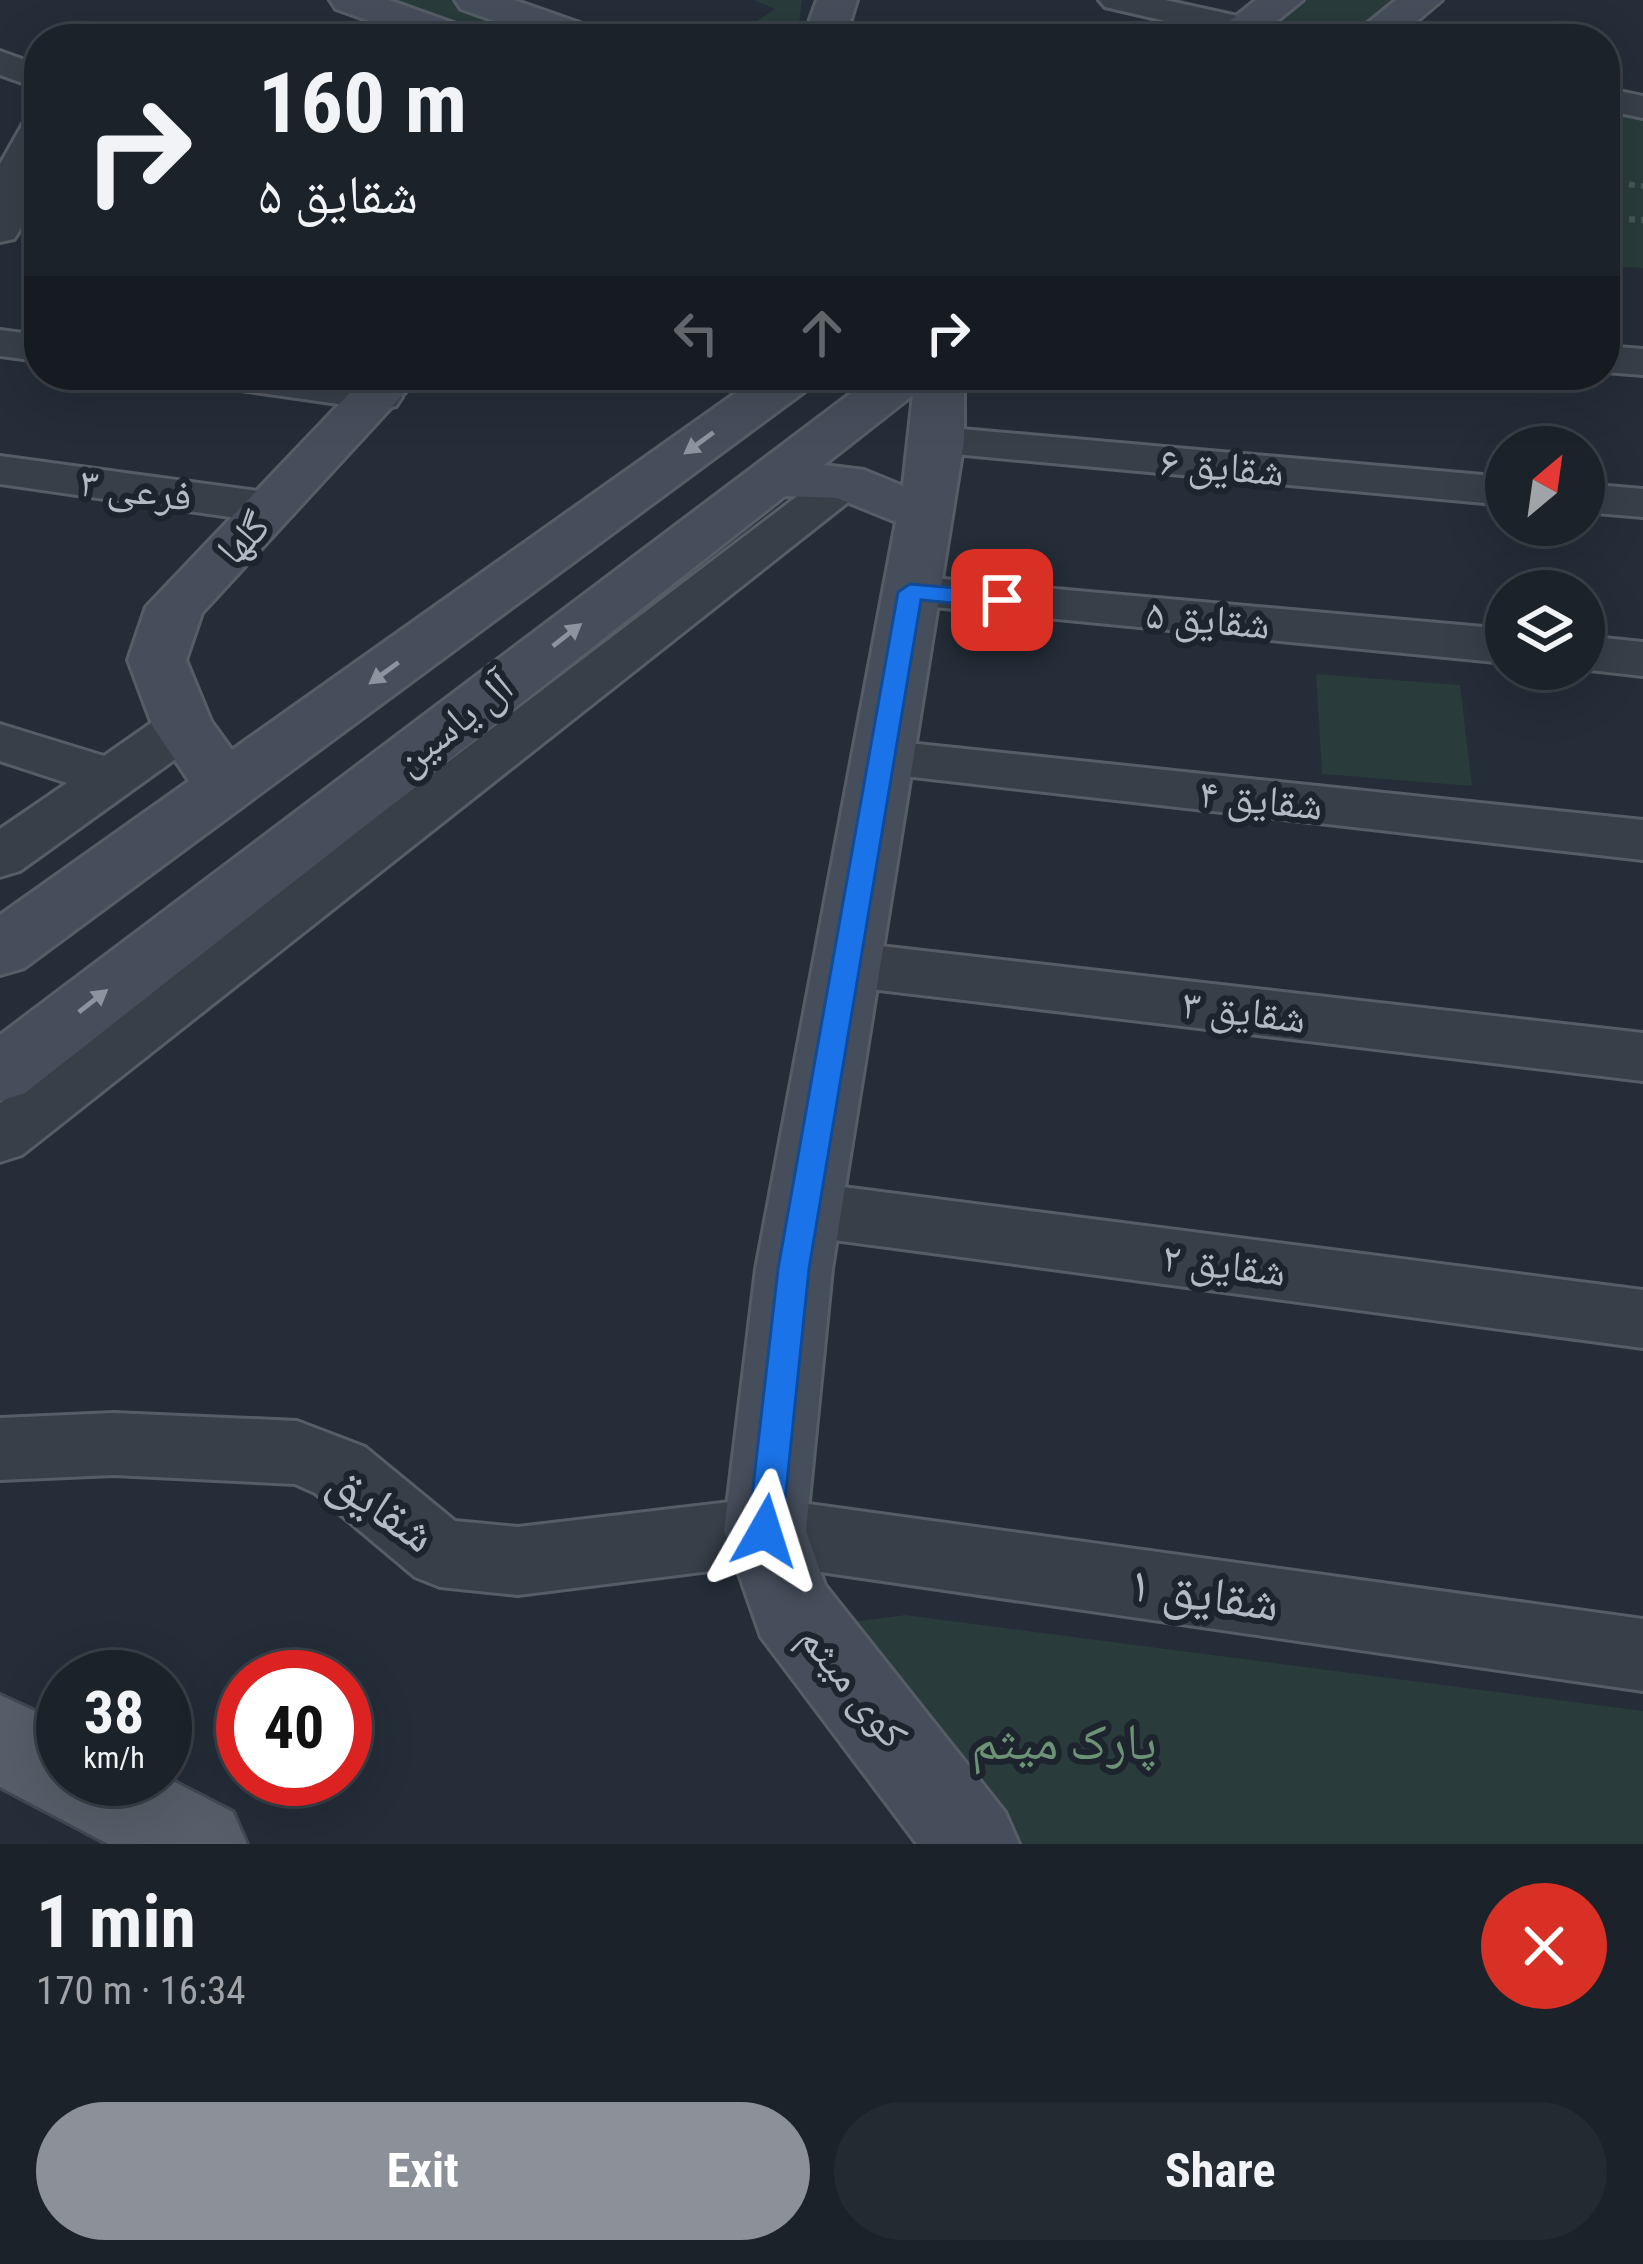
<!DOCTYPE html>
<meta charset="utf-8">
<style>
body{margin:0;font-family:"Roboto Condensed","Noto Naskh Arabic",sans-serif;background:#242a32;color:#f1f3f6;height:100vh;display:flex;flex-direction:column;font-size:45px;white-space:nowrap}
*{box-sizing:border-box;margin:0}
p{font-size:39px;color:#a0a4a8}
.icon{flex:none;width:66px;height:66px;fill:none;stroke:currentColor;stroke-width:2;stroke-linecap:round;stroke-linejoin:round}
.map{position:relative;height:1844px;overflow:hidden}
.sheet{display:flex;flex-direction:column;background:#1b222a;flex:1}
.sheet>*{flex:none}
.banner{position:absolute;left:24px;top:24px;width:1596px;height:366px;border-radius:48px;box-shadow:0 12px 48px #0002,0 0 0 3px #393f47;background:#1b222a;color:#f1f3f6;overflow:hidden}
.needle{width:78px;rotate:29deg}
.fabs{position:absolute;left:1485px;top:426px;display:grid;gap:24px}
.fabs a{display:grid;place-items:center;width:120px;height:120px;border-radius:50%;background:#1b222a;box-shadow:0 12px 48px #0002,0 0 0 3px #393f47;font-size:60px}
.speed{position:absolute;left:36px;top:1650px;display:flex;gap:24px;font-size:60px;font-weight:700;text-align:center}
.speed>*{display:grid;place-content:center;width:156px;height:156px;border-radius:50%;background:#1b222a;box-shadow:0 12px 48px #0002,0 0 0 3px #393f47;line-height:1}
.speed small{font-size:30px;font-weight:400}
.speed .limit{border:18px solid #d22;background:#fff;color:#111}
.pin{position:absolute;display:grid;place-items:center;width:102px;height:102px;color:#fff;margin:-51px;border-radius:24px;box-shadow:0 6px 18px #0006}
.me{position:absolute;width:132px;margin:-66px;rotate:6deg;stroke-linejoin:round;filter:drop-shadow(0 0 9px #0008)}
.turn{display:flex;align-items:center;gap:42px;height:252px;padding:0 36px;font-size:54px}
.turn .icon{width:156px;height:156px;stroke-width:2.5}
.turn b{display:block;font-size:84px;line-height:102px}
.lanes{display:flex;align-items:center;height:114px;padding:0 36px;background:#0003;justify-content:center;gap:60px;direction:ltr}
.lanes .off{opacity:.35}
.round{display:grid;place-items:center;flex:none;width:126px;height:126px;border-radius:63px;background:#242a32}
.overview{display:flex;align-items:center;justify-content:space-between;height:204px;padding:0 36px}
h1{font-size:72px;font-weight:700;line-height:90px}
.cta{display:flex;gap:24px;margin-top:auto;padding:24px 36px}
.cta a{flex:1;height:138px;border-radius:72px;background:#8c9099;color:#fff;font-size:48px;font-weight:700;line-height:138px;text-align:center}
.cta a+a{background:#242a32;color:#f1f3f6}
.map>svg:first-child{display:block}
.green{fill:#293b3b}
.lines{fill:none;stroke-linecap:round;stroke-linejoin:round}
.street-casing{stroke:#565d66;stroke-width:6}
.secondary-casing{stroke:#565d66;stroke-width:6}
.primary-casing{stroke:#414852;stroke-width:6}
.path{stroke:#465658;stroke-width:6;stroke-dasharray:6 6;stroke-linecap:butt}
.street{fill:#383f49;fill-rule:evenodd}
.secondary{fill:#464e5b;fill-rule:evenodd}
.primary{fill:#565e69;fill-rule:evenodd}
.oneway{fill:#8d94a0}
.route{fill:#1a73e8;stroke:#114b97;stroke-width:3}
.labels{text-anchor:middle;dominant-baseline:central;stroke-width:12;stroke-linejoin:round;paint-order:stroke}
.street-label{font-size:42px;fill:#b3bac5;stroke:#1d242d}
.near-street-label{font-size:51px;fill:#b3bac5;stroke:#1d242d}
.near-park-label{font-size:51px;fill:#6c9375;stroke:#1d242d}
</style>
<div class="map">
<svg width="1643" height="1844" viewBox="0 0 1643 1844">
<rect width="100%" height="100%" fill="#242d38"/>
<path class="green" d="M 371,0 L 449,0 L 561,39 L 477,39 Z
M 754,0 L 802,0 L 797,39 L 730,39 L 775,9 Z
M 1307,0 L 1405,0 L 1349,39 L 1252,39 Z
M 1605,108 L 1643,117 L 1643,268 L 1605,266 Z
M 1316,674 L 1460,685 L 1472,786 L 1322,774 Z
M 905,1615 L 1643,1711 L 1643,1844 L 1005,1844 L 839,1624 Z"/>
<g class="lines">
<g class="street-casing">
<path id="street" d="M 1099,0 L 1165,0 L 1256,20 L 1261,28 L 1243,39 L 1105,7 Z
M 0,51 L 39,65 L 39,89 L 0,75 Z
M 1605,88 L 1643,96 L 1643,118 L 1605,110 Z
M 39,117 L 39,164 L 20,230 L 14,239 L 0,242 L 0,164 L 25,120 Z
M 0,330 L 39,335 L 39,361 L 0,356 Z
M 1605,346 L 1643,349 L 1643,375 L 1605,372 Z
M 205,375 L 320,375 L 396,388 L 402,397 L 396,406 L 380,410 L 227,388 L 211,384 Z
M 938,427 L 1506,477 L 1506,505 L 922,451 L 915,441 L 922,431 Z
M 0,456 L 272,493 L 289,498 L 296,508 L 289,518 L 272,523 L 0,484 Z
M 845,468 L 861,472 L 868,482 L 861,492 L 22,1155 L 0,1162 L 0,1103 L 829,472 Z
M 1584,484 L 1643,489 L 1643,517 L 1584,512 Z
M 910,576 L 1506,629 L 1506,663 L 893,603 L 885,592 L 893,581 Z
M 1584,636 L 1643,642 L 1643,676 L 1581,669 Z
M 183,709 L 202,714 L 209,727 L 202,740 L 20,871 L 0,877 L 0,829 L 67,783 L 0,761 L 0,724 L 104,756 L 164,714 Z
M 879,740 L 1643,820 L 1643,860 L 860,771 L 852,758 L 860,745 Z
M 845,942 L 1643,1033 L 1643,1081 L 845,986 L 824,980 L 816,964 L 824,948 Z
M 804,1182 L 1643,1290 L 1643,1348 L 804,1236 L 781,1228 L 772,1209 L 781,1190 Z
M 114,1413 L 297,1421 L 365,1447 L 455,1521 L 518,1527 L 765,1498 L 1643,1619 L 1643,1691 L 765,1564 L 518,1595 L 440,1587 L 415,1577 L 315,1493 L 295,1484 L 114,1475 L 0,1480 L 0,1418 Z"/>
</g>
<g class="secondary-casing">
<path id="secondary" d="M 330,0 L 389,0 L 473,30 L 479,39 L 419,39 L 336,9 Z
M 455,0 L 514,0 L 600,30 L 606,39 L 545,39 L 461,9 Z
M 817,0 L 857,0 L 845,39 L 803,39 Z
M 1256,0 L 1303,0 L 1255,39 L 1207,39 Z
M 1396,0 L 1442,0 L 1396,39 L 1348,39 Z
M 367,375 L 421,375 L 202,613 L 186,660 L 211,721 L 232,750 L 761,375 L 819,375 L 812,386 L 24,968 L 0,975 L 0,915 L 189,781 L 153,727 L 128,660 L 146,607 Z
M 875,375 L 964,375 L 964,441 L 832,1269 L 806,1531 L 825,1585 L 1005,1812 L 1019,1844 L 917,1844 L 761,1637 L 724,1531 L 756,1269 L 896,522 L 837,498 L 785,496 L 25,1093 L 0,1101 L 0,1035 ZM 913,395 L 903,486 L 864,470 L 824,465 Z"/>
</g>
<g class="primary-casing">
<path id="primary" d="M 0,1695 L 63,1724 L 63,1779 L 165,1777 L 233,1812 L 247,1844 L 108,1844 L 0,1787 Z"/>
</g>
<path class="path" d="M 1605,182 L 1643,186
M 1605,218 L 1643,220"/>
<use href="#street" class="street"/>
<use href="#secondary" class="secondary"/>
<use href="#primary" class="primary"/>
</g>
<defs><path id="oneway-solid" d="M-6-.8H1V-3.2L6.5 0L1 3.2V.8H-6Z" transform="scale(3)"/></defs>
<g class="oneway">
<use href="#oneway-solid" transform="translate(699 443) rotate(144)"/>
<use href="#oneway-solid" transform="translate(567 635) rotate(-38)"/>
<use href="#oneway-solid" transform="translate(384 673) rotate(144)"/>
<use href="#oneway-solid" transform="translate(93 1001) rotate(-38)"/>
</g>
<path class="route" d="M 910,584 L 1002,592 L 1014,600 L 1002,608 L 921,600 L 809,1269 L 782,1531 L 777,1542 L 765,1547 L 753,1542 L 748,1531 L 778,1269 L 898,592 Z"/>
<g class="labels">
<g class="street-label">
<text transform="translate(1222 466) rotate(5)">شقایق ۶</text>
<text transform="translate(136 489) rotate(8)">فرعی ۳</text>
<text transform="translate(243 538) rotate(-46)">گلها</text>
<text transform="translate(1208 619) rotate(5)">شقایق ۵</text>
<text transform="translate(453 723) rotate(-38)">آل یاسین</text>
<text transform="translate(1261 799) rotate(6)">شقایق ۴</text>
<text transform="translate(1244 1011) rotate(7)">شقایق ۳</text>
<text transform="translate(1224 1264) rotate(7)">شقایق ۲</text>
<text transform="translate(854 1686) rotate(51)">کوی میثم</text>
</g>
<g class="near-street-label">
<text transform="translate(383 1507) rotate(35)">شقایق</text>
<text transform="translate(1204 1593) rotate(8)">شقایق ۱</text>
</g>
<g class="near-park-label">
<text x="1064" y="1741">پارک میثم</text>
</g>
</g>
</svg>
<div class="fabs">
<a><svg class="needle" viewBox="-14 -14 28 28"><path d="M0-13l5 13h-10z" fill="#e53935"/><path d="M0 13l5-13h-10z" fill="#a0a4a8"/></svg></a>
<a><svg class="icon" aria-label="layers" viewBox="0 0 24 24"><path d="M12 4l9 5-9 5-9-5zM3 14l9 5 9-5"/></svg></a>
</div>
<div class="speed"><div>38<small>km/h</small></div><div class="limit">40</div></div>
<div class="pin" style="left:1002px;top:600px;background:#d93025"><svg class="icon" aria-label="arrive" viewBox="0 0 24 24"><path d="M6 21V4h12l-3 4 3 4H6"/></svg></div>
<svg class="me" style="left:765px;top:1531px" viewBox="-20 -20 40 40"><path d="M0-17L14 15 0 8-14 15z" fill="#1a73e8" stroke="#fff" stroke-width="4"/></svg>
<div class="banner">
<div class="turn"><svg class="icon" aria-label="right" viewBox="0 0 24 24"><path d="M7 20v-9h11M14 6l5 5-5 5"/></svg><div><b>160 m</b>شقایق ۵</div></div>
<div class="lanes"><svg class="icon off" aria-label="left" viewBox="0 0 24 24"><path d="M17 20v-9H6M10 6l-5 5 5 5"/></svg><svg class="icon off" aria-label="ahead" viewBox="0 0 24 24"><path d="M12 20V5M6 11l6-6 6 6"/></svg><svg class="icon" aria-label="right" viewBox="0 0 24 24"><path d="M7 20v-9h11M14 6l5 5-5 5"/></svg></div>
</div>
</div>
<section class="sheet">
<div class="overview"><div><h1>1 min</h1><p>170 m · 16:34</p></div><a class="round" style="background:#d93025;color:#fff"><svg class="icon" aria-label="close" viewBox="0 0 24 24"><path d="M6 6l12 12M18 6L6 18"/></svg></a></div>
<div class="cta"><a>Exit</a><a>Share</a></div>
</section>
